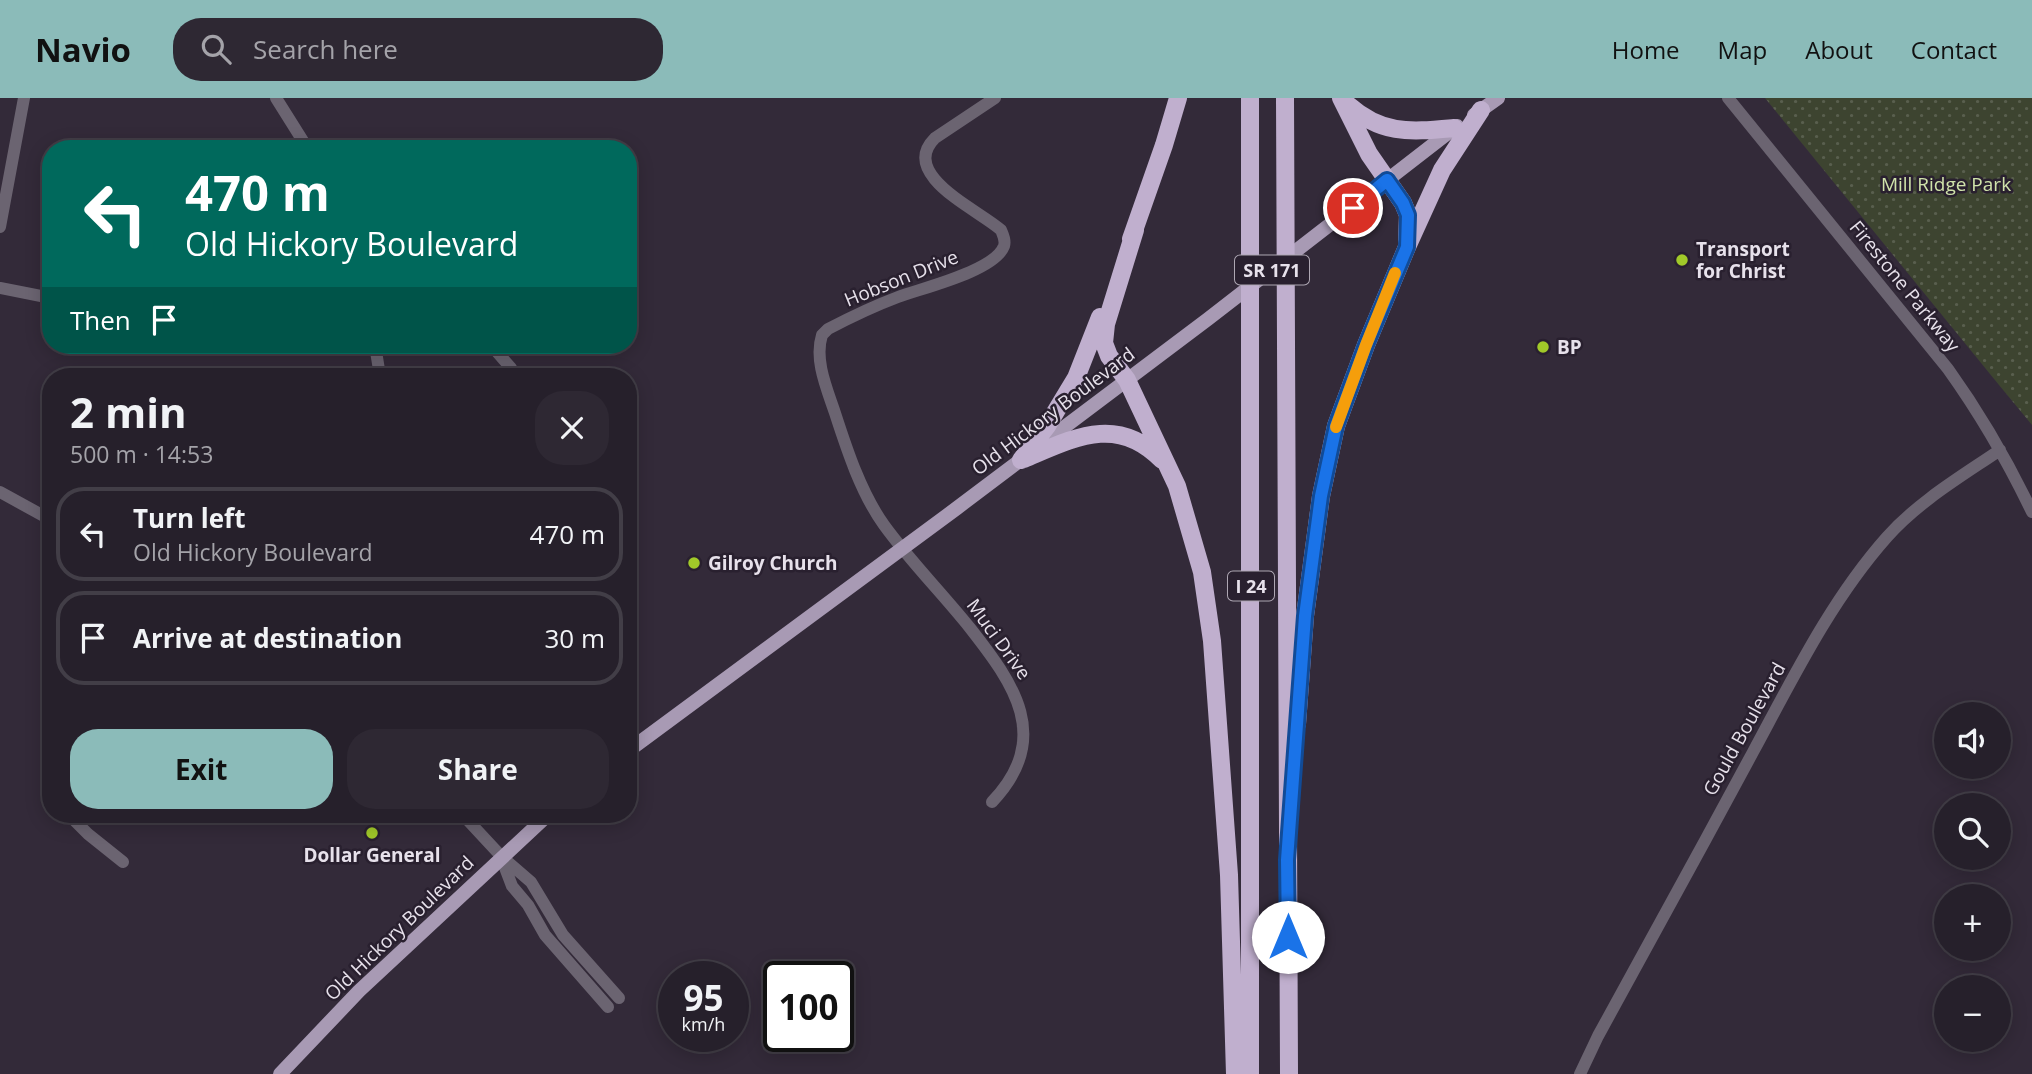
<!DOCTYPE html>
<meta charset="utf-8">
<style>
body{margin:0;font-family:"Open Sans",sans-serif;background:#2e2833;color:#f1f3f6;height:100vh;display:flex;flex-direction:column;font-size:26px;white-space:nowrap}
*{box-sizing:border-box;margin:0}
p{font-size:23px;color:#a4a3a9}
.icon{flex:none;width:38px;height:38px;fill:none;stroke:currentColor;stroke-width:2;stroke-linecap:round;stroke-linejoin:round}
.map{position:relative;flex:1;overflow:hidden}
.drawer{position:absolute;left:42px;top:270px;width:595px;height:455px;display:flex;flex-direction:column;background:#26202b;border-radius:28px;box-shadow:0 4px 18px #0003,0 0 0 2px #423e47}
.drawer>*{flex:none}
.top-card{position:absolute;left:42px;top:42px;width:595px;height:214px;border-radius:28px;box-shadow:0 4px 18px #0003,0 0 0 2px #423e47;background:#00695c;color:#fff;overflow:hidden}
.controls{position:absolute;left:1934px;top:604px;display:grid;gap:14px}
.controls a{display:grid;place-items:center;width:77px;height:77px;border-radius:50%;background:#26202b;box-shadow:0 4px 18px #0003,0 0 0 2px #423e47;font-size:35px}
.speed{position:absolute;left:658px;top:863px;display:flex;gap:14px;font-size:35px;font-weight:700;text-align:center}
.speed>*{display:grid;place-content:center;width:91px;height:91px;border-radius:50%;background:#26202b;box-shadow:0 4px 18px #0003,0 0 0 2px #423e47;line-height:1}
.speed small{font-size:18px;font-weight:400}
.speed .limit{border:4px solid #111;border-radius:10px;background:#fff;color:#111}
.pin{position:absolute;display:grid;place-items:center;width:60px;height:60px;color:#fff;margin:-30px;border:4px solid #fff;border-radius:50%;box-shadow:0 2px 7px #0007}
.me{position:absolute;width:77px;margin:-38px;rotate:0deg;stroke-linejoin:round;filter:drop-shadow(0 0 5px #0008)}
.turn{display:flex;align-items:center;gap:24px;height:147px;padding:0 28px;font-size:32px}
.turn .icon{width:91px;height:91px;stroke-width:2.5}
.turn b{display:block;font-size:49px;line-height:60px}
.then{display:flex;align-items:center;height:66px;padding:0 28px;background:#0003;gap:14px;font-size:26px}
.round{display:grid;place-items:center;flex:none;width:74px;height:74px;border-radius:28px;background:#2e2833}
.overview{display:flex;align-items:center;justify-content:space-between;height:119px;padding:0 28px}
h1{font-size:42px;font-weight:700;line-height:52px}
.primary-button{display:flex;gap:14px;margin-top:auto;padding:14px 28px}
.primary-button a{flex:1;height:80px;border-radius:28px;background:#8bbbb9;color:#111;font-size:28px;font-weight:700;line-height:80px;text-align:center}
.primary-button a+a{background:#2e2833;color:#f1f3f6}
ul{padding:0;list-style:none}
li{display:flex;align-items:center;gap:21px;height:94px;margin:0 14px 10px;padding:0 14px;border:4px solid #423e47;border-radius:28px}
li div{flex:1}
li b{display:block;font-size:26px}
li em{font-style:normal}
header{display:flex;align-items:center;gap:42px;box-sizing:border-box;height:98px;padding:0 35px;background:#8bbbb9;color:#111}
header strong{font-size:33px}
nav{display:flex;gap:38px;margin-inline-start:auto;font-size:24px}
.search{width:490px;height:63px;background:#2e2833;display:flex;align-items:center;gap:18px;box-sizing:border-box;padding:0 24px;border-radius:28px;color:#a4a3a9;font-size:26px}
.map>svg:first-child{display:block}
.park{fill:url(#park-dots)}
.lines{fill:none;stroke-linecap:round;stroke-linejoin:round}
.minor{stroke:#6b6471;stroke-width:12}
.major{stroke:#a89ab4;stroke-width:14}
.highway{stroke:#c0afce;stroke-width:18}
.route-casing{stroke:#114b97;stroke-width:18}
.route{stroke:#1a73e8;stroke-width:12}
.slow{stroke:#f59e0b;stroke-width:12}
.poi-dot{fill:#a1c929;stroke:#29202f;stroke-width:2.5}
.labels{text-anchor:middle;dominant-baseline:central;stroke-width:5;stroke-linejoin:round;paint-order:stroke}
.shield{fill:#29202f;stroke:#aea7b3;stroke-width:2}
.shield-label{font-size:18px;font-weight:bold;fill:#e7e1eb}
.park-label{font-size:19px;fill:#d0e3aa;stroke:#29202f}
.poi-label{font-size:19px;font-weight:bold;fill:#e7e1eb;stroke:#29202f;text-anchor:start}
.street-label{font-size:19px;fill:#e7e1eb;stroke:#29202f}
</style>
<header>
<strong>Navio</strong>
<div class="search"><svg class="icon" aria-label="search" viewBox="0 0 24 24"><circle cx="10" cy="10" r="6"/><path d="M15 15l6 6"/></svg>Search here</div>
<nav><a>Home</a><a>Map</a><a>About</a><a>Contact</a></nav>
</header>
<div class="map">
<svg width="2032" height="976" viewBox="0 0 2032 976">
<defs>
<pattern id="park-dots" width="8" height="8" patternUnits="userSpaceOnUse" patternTransform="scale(1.75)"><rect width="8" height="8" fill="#3d4430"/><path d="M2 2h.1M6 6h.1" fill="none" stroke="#595f4e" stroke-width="1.8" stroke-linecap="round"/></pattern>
</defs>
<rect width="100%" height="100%" fill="#332a39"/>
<path class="park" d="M 1765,0 L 2032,0 L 2032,327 L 1999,287 Z"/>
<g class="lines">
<path class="minor" d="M 276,0 L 308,51
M 1728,0 L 1948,271 C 1981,317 2008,364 2032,414
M 0,129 L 24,0
M 0,190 L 51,200
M 375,247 L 380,278
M 491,247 L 511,270
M 0,394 L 51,422
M 51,622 L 47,655 L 51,680
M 992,704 C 1053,640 1014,586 970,530 C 942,495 910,463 884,427 C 861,395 847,352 835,315 C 827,291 814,262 822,237 L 828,231 C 851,219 874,208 898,199 C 922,190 995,173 1004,148 C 1006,142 1003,137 1001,132 C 979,112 898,77 935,40 L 995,0
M 68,716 L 88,736 L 123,764
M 462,716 L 501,758 L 531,784 L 563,837 L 619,900
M 501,759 L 512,788 L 528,807 L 545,837 L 608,909
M 1580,976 L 1598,938 C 1650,843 1702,749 1753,654 C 1793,580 1831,502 1887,439 C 1919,403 1962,378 2000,352"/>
<path class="major" d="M 1474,17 L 1498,0
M 628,653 L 957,410 L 1208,221 L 1457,28
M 280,976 L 359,893 L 549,716"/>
<path class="highway" d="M 1285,0 L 1289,976
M 1341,0 L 1369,56 L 1403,105 L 1408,117 L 1407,142
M 1346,5 C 1381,37 1409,34 1454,30
M 1135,132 L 1106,226 L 1104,245 L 1109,258 L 1127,282 L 1177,388 L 1202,474 L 1212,543 L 1229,777 L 1235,976
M 1131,141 L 1164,47 L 1178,0
M 1024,361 C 1074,340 1117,316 1162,362
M 1021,362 L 1047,328 L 1076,280 L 1100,219
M 1297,626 L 1305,518 L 1321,398 L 1336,328 L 1366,247 L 1407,149 L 1442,72 L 1481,12
M 1250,976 L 1250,0"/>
</g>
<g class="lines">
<g class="route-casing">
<path id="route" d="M 1288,839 L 1287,762 L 1305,518 L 1321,398 L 1336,328 L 1366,247 L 1407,149 L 1408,117 L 1403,105 L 1387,82 L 1353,110"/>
</g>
<use href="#route" class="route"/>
<path class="slow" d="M 1336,329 L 1366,247 L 1395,175"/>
</g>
<g class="poi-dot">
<circle cx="1682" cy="162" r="7"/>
<circle cx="1543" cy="249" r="7"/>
<circle cx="694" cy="465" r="7"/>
<circle cx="372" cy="735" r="7"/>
</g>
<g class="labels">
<g class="shield">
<rect x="1235" y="157.5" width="74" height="29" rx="5"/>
<rect x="1228" y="473.5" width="46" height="29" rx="5"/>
</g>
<g class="shield-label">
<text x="1272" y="172">SR 171</text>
<text x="1251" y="488">I 24</text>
</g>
<g class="park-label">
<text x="1946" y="86">Mill Ridge Park</text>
</g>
<g class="poi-label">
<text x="1696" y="151">Transport<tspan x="1696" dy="22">for Christ</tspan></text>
<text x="1557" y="249">BP</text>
<text x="708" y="465">Gilroy Church</text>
<text x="372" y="757" text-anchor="middle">Dollar General</text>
</g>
<g class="street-label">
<text transform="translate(901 180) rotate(-22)">Hobson Drive</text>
<text transform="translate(1905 188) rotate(51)">Firestone Parkway</text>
<text transform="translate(1053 313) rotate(-37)">Old Hickory Boulevard</text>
<text transform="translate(999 541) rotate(54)">Muci Drive</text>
<text transform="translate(1744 631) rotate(-61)">Gould Boulevard</text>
<text transform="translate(399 830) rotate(-44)">Old Hickory Boulevard</text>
</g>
</g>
</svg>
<div class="controls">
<a><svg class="icon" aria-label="sound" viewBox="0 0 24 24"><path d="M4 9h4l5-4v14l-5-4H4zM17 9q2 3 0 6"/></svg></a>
<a><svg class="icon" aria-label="search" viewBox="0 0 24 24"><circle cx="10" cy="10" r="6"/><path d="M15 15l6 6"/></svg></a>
<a>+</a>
<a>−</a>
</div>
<div class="speed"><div>95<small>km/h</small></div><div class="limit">100</div></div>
<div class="pin" style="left:1353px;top:110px;background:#d93025"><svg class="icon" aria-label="arrive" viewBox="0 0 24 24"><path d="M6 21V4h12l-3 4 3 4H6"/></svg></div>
<svg class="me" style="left:1288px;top:839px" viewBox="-20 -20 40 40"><circle r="19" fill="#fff"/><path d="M0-13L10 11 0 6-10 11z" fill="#1a73e8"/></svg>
<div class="top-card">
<div class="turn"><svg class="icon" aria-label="left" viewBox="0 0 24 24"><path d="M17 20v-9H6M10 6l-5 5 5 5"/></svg><div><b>470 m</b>Old Hickory Boulevard</div></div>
<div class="then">Then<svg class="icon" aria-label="arrive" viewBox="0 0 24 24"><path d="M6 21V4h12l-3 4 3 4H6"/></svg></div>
</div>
<section class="drawer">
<div class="overview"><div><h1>2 min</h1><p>500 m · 14:53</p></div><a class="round"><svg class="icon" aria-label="close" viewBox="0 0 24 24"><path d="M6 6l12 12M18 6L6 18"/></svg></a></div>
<ul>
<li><svg class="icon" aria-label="left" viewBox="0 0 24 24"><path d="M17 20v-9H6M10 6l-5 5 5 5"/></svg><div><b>Turn left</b><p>Old Hickory Boulevard</p></div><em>470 m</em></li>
<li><svg class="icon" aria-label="arrive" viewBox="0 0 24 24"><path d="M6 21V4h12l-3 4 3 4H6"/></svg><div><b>Arrive at destination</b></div><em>30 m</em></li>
</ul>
<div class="primary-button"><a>Exit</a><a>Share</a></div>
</section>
</div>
